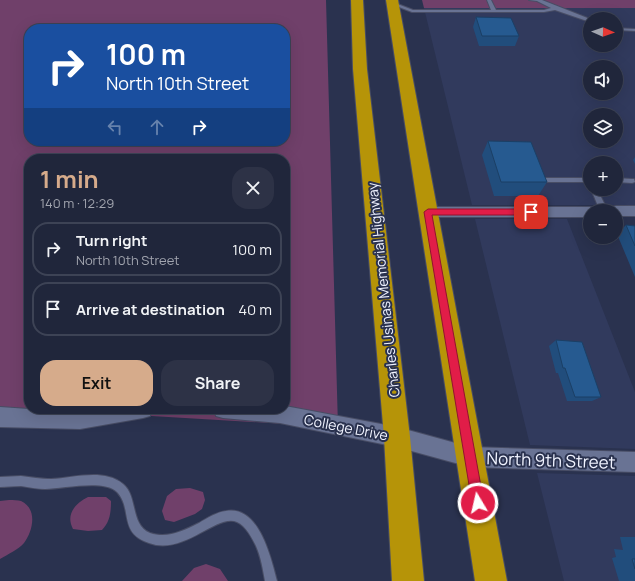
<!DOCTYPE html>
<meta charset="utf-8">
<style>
body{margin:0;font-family:Manrope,sans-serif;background:#2d3246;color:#f1f3f6;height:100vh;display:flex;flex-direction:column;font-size:15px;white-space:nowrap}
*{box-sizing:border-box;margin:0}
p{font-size:13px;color:#a2a5af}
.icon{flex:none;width:22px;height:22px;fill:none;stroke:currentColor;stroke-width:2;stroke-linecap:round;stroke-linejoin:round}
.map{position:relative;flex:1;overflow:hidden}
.drawer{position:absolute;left:24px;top:154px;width:266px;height:260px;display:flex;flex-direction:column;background:#20263b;border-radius:16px;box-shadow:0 4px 16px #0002,0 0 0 1px #3d4355}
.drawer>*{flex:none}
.guide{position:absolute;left:24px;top:24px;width:266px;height:122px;border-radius:16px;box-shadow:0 4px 16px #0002,0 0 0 1px #3d4355;background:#1a4fa0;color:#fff;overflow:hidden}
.needle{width:26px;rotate:92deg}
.buttons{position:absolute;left:583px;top:12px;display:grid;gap:8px}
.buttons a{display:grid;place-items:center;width:40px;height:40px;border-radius:50%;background:#20263b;box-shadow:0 4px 16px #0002,0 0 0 1px #3d4355;font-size:20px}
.pin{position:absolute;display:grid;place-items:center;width:34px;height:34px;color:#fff;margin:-17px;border-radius:8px;box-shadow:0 2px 6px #0006}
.me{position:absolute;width:44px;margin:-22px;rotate:351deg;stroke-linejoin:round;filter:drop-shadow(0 0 3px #0008)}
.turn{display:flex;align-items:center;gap:14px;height:84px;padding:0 16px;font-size:18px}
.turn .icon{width:52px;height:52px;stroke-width:2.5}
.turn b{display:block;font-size:28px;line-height:34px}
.lanes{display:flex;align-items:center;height:38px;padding:0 16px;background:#0003;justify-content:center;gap:20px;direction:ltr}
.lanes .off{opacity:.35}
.round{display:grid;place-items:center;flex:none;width:42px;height:42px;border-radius:16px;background:#2d3246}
.overview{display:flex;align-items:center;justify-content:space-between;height:68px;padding:0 16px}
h1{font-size:24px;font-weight:700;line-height:30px;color:#d6ab8b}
.button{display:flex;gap:8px;margin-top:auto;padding:8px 16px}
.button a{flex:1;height:46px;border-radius:16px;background:#d6ab8b;color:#111;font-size:16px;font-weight:700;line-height:46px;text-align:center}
.button a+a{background:#2d3246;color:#f1f3f6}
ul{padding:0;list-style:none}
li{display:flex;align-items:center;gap:12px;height:54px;margin:0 8px 6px;padding:0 8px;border:2px solid #3d4355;border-radius:16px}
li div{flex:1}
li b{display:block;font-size:15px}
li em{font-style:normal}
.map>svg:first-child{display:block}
.built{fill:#313a5d;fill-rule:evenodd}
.green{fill:#70406a;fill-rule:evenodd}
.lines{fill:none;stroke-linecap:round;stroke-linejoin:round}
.lane-casing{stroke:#484d65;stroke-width:2}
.street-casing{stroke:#484d65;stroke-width:2}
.highway-casing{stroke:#484d65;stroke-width:2}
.lane{fill:#697394;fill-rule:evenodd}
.street{fill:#697394;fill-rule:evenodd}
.highway{fill:#b69408;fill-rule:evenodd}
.wall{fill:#214d7c}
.building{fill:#265a90;stroke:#1b3f65}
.route{fill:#e11d48;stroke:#92132f}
.labels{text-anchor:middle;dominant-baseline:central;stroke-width:4;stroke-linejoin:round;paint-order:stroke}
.street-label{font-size:14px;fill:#f0f3ff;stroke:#2a324f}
.near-street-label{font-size:17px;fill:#f0f3ff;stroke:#2a324f}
</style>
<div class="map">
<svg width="635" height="581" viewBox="0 0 635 581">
<rect width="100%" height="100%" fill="#2a324f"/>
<path class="built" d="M 424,8 L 635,8 L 635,205 L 472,205 ZM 590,19 L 616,19 L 616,45 L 590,45 ZM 590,67 L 616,67 L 616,93 L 590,93 ZM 590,115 L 616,115 L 616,141 L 590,141 ZM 590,163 L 616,163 L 616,189 L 590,189 Z
M 475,219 L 567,219 L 635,392 L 635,449 L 530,445 Z
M 537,473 L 635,476 L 635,581 L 564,581 Z"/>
<path class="green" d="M 0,0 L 326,0 L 338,427 L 34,409 L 285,409 L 285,159 L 29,159 L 29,409 L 0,407 ZM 29,29 L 285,29 L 285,141 L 29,141 Z
M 422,0 L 635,0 L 635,8 L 424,8 Z
M 190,488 L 203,492 L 205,500 L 202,509 L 195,514 L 174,522 L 165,520 L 162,511 L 167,496 L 176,489 Z
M 88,497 L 106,497 L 111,501 C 111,512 110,522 102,530 L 88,531 L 73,529 C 65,514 76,503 88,497 Z
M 9,500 C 13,500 18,500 21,501 C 38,509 33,531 24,543 C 18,550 8,554 0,559 L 0,501 Z
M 206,564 L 220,569 L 228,581 L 182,581 L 194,568 Z"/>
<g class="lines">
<g class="lane-casing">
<path id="lane" d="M 487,0 L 491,0 L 496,10 L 544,10 L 551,8 L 537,1 L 529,0 L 542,0 L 590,19 L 590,22 L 555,10 L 544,12 L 412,12 L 391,4 L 395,3 L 413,10 L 491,10 Z
M 616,28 L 635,29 L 635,31 L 616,30 Z
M 545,178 L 590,178 L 590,182 L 547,182 L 544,180 Z
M 616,178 L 632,179 L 634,179 L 635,182 L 632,183 L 616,182 Z
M 591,189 L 597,189 L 608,211 L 600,211 Z
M 21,476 C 31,477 41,479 51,479 C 73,478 104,468 123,484 C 138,496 130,525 150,533 C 167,539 183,531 199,523 C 207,518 217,512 226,511 C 259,505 271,558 277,581 L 265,581 C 263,570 261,557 256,546 C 252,538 246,526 237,522 C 217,513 184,556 149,543 C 118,533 133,509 117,492 C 104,479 62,489 45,489 C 37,489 29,487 21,486 C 14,486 7,487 0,487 L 0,477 Z"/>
</g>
<g class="street-casing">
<path id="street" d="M 616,206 L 635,206 L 635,216 L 616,216 L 616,211 L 609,211 L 611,207 Z
M 428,207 L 590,207 L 595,208 L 597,211 L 590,211 L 590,217 L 428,217 L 423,216 L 421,212 L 423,208 Z
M 285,406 L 397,427 L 470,447 L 635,452 L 635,472 L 470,467 L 397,447 L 280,423 L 223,418 L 216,416 L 214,409 L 285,409 Z
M 0,407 L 29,409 L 152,409 L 150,416 L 143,418 L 80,429 L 0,427 Z"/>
</g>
<g class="highway-casing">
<path id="highway" d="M 351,0 L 363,0 L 367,69 L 410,437 L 424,581 L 392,581 L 384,437 L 353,69 Z
M 386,0 L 398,0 L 507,581 L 475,581 Z"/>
</g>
<use href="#lane" class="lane"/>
<use href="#street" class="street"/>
<use href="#highway" class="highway"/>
</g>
<path class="wall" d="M 476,17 L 519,36 L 515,46 L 479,46 L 473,27 Z
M 488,141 L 547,182 L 538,196 L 494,196 L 482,155 Z
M 635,157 L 635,164 L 633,160 Z
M 626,225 L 635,226 L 635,277 L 617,234 Z
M 556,340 L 601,397 L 592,401 L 567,401 L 558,373 L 556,373 L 549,346 Z
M 620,537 L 635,537 L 635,581 L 619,581 L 612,558 L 616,557 L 614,549 L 623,550 Z"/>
<path class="building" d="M 476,17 L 511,18 L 519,36 L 482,36 Z
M 488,141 L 531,142 L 547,182 L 501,182 Z
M 626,225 L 635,226 L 635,246 Z
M 556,340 L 582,342 L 601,397 L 575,397 L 565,368 L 563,368 Z
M 632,559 L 635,559 L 635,569 Z"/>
<path class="route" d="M 428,209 L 531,209 L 535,212 L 531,215 L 432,215 L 484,503 L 482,508 L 478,509 L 474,508 L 472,503 L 424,212 Z"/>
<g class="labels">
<g class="street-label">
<text transform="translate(383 290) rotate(-96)">Charles Usinas Memorial Highway</text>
<text transform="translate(346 427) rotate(11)">College Drive</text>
</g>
<g class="near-street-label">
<text transform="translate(551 460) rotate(2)">North 9th Street</text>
</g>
</g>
</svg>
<div class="buttons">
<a><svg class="needle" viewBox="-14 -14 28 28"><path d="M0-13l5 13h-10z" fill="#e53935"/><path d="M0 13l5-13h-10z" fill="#a2a5af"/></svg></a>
<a><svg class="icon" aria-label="sound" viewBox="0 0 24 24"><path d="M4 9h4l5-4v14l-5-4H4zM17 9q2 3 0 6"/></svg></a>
<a><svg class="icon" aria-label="layers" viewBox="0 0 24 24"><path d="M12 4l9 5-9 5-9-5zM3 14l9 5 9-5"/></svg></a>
<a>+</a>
<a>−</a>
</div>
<div class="pin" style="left:531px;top:212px;background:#d93025"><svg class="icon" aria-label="arrive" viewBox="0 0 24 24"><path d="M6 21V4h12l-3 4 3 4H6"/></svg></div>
<svg class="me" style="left:478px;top:503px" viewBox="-20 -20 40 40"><circle r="17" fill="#e11d48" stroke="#fff" stroke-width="3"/><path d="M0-11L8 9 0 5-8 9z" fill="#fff"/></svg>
<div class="guide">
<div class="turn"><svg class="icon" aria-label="right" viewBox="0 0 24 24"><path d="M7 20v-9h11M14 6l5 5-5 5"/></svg><div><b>100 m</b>North 10th Street</div></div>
<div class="lanes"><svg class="icon off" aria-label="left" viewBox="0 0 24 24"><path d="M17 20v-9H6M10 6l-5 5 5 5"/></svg><svg class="icon off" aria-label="ahead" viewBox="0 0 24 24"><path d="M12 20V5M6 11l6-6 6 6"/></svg><svg class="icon" aria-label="right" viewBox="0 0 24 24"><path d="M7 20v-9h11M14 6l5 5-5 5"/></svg></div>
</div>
<section class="drawer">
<div class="overview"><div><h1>1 min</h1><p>140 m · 12:29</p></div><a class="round"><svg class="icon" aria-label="close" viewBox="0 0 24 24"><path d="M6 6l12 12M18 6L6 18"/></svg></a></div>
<ul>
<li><svg class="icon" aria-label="right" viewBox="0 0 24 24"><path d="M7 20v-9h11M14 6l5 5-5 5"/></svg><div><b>Turn right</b><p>North 10th Street</p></div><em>100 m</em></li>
<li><svg class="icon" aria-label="arrive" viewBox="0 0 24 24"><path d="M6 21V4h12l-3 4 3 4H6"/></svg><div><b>Arrive at destination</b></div><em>40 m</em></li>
</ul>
<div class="button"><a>Exit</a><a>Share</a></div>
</section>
</div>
